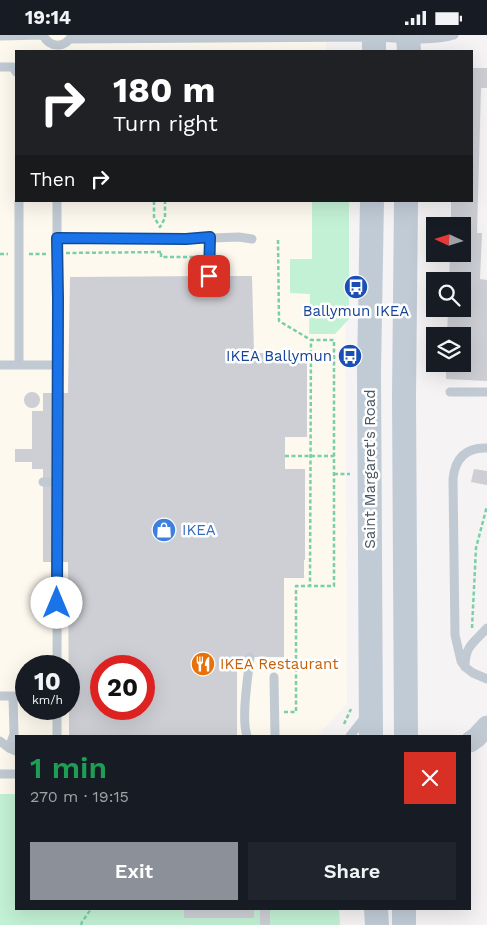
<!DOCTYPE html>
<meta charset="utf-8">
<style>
body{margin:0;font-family:"Work Sans",sans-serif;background:#20242c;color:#f1f3f6;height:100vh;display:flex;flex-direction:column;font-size:19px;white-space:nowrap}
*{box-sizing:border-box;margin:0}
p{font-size:16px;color:#9ea1a6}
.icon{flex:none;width:28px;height:28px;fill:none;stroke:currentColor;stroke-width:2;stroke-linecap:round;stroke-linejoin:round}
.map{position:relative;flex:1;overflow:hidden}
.drawer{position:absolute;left:15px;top:700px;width:456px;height:175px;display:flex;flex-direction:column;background:#171b24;border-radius:0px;box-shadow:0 5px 20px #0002}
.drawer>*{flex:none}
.banner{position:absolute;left:15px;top:15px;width:458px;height:152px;border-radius:0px;box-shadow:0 5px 20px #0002;background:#202124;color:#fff;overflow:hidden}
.needle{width:32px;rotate:274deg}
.buttons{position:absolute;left:426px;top:182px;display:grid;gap:10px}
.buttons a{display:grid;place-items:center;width:45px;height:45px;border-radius:0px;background:#171b24;box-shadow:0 5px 20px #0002;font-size:25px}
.speed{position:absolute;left:15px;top:620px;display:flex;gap:10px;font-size:25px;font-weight:700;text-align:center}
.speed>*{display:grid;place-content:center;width:65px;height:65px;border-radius:50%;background:#171b24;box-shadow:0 5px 20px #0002;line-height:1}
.speed small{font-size:12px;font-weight:400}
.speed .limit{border:8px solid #d22;background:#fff;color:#111}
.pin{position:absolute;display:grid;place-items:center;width:42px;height:42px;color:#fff;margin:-21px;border-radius:10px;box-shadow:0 2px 8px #0006}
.me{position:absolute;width:55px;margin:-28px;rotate:0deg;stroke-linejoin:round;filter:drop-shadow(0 0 4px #0008)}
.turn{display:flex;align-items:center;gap:18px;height:105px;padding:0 15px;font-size:22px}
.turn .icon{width:65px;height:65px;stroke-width:2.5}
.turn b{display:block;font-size:35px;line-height:42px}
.then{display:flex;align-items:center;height:48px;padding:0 15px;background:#0003;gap:10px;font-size:19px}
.round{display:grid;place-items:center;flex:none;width:52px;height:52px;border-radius:0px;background:#20242c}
.head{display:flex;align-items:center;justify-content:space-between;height:85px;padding:0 15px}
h1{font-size:30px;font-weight:600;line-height:38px;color:#1e9e55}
.primary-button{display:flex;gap:10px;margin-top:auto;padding:10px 15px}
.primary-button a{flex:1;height:58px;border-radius:0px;background:#8c9099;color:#fff;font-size:20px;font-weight:600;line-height:58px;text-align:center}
.primary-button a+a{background:#20242c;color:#f1f3f6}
.status{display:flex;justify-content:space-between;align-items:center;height:35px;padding:0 25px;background:#171b24;direction:ltr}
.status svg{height:14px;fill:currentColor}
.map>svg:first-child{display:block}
.commercial{fill:#fdf9ef;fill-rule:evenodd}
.green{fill:#c3f1d5}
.building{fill:#cdcfd5;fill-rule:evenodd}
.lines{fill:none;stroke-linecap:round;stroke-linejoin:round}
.path{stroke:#7ad0a6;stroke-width:2.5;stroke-dasharray:4 2.5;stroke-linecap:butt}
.service{stroke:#c1cad2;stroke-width:9}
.tertiary{stroke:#c1cad2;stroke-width:21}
.secondary{stroke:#c1cbd6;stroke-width:24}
.route-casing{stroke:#114b97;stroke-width:12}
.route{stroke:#1a73e8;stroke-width:9}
.labels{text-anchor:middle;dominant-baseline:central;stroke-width:5;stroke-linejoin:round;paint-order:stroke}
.transit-label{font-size:15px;fill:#164399;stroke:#fff}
.street-label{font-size:15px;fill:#4a5661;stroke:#fff}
.shop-label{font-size:15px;fill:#366cbe;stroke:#fff;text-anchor:start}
.food-label{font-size:15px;fill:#c56008;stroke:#fff;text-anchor:start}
</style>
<div class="status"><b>19:14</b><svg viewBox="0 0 49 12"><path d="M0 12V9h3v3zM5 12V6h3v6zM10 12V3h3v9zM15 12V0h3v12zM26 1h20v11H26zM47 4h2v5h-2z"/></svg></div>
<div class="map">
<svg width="487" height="890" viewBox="0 0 487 890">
<rect width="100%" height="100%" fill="#f5f3f3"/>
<path class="commercial" d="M 0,0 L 327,0 L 326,15 L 327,16 L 16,16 L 16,166 L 345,166 L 347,669 L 317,701 L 16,701 L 16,759 L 0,759 ZM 26,631 L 69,631 L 69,674 L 26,674 ZM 101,631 L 144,631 L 144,674 L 101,674 Z"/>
<path class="green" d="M 312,166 L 349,166 L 349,284 L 335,299 L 309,299 L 310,259 L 290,258 L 290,224 L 312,224 Z
M 0,759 L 16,759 L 16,874 L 339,874 L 340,890 L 0,890 Z"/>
<path class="building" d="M 471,33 L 487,33 L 487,53 L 481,53 L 477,198 L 482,198 L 480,244 L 487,245 L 487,346 L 446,344 L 446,329 L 462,329 L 462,301 L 447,301 L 448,274 L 462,274 L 462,246 L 449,246 L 450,219 L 462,219 L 462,191 L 451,191 L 451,166 L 471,166 Z
M 209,241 L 252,241 L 254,318 L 307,318 L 307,402 L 285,402 L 285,434 L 305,434 L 305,525 L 304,525 L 304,543 L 284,543 L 284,622 L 237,622 L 237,701 L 69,701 L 68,527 L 43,527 L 43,434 L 32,434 L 32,427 L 15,427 L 15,414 L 32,414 L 32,376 L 43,376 L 43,358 L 68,358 L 70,242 ZM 101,631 L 144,631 L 144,674 L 101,674 Z
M24 365a8 8 0 1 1 16 0a8 8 0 1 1-16 0Z
M 474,434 L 487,436 L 487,450 L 471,447 Z
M 184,874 L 254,874 L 254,883 L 184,883 Z
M 260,874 L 270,874 L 270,890 L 260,890 Z"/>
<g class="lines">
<path class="path" d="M 154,166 L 154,182 L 160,192 L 165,183 L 165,166
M 278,205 L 279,286 L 311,305
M 66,218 L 161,217
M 161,218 L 161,222 L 199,222
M 0,219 L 8,219
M 29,219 L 46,219
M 285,421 L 334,421
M 334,439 L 350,439
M 472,593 L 476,513 L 487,471
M 284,677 L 296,677 L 296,551 L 334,551 L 334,305 L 311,305 L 310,551
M 344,689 L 351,674
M 81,890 L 82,887 L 91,874"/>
<path class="service" d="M 43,0 C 50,13 65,14 72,0
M 0,1 L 43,0
M 71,4 L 374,2 C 399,3 430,7 454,0
M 0,32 L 13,32 L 16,37
M 19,166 L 19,330
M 57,166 L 57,239 L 58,264 L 57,631
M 57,203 L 186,204 L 239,202 L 252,204
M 209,241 L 210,202
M 0,330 L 58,330
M 450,357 L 487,357
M 487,413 C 466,412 455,423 453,444 L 455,600 L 461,626 L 465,632 L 473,638 L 487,644
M 43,447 L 58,448
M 465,632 C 465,610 474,608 487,593
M 274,642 L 275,701
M 0,661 L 13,661 L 14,699 L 9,713
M 57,701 L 57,674
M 247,701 C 241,683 248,642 250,622
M 350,701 L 365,682
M 0,706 L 9,713 L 16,716
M 0,739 L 16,739"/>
<path class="tertiary" d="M 470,707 L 477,702 L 487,691"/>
<path class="secondary" d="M 374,0 L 374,16
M 408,0 L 409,16
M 371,701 L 369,337 L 372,166
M 406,701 L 404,362 L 406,166
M 376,874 L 377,890
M 404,874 L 404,890"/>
</g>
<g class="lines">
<g class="route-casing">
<path id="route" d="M 57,568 L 58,264 L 57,203 L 186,204 L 210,202 L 209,241"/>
</g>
<use href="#route" class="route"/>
</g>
<defs>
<g id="bus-disc" transform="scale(1.25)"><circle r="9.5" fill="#1a4fb4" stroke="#fff"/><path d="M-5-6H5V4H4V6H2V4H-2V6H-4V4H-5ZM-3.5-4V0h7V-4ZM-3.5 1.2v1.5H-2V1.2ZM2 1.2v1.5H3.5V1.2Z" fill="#fff"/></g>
<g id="shop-disc" transform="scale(1.25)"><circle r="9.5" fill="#3f7fe0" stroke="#fff"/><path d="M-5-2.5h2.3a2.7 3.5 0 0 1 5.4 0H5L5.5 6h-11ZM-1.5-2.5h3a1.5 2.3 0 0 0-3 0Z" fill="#fff"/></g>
<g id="restaurant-disc" transform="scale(1.25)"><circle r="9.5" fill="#e8710a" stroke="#fff"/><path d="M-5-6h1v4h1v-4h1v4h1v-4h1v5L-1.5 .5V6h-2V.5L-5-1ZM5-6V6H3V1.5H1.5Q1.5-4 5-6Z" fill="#fff"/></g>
</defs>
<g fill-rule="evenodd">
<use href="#bus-disc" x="356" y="252"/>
<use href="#bus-disc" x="350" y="321"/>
<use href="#shop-disc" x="164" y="495"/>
<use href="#restaurant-disc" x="203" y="629"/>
</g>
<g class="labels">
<g class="transit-label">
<text x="356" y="276">Ballymun IKEA</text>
<text x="332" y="321" text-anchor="end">IKEA Ballymun</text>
</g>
<g class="street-label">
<text transform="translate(370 434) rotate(-90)">Saint Margaret's Road</text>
</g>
<g class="shop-label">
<text x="182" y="495">IKEA</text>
</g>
<g class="food-label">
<text x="220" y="629">IKEA Restaurant</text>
</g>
</g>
</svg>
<div class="buttons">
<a><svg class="needle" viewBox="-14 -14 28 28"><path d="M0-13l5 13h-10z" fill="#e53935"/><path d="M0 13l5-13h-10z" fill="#9ea1a6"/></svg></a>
<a><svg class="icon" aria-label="search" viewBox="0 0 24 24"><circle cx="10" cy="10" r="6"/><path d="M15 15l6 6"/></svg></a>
<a><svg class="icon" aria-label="layers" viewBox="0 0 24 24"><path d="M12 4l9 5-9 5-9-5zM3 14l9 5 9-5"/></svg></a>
</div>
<div class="speed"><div>10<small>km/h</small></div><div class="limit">20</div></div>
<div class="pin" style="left:209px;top:241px;background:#d93025"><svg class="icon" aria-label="arrive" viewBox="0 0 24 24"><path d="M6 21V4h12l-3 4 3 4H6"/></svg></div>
<svg class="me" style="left:57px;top:568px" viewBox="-20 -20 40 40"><circle r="19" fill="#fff"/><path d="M0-13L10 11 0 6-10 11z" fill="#1a73e8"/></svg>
<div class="banner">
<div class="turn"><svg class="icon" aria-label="right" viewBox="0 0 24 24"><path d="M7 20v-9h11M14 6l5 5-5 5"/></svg><div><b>180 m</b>Turn right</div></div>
<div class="then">Then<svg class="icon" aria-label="right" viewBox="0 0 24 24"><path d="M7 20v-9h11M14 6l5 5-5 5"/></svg></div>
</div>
<section class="drawer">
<div class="head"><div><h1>1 min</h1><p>270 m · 19:15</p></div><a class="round" style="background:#d93025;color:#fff"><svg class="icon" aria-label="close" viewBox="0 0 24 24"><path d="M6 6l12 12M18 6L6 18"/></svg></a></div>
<div class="primary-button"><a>Exit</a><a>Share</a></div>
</section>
</div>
